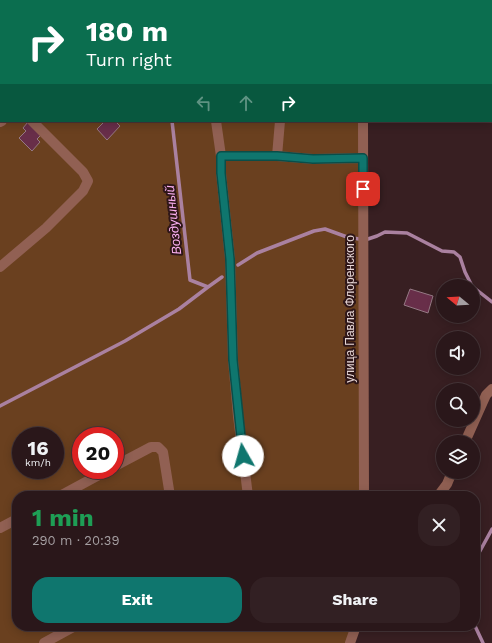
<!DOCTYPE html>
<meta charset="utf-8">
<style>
body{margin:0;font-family:"Work Sans",sans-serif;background:#322023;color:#f1f3f6;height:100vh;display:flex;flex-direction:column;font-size:15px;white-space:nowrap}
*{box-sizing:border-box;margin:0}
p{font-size:13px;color:#a59fa2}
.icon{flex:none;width:22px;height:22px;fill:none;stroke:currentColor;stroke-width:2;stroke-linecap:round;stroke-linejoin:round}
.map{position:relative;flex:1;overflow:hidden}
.panel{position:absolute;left:12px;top:491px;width:468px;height:140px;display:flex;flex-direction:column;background:#2a171a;border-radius:16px;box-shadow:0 2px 10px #0003,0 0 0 1px #463639}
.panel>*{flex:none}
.banner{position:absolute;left:0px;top:0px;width:492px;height:122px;box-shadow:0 2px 10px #0003,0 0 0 1px #463639;background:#0b6e4f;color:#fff;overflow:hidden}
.needle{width:26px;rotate:288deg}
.tools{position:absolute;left:436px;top:279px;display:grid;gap:8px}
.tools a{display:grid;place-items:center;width:44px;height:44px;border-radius:50%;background:#2a171a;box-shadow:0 2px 10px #0003,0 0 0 1px #463639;font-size:20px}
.speed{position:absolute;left:12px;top:427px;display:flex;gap:8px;font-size:20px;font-weight:700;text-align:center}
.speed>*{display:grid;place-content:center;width:52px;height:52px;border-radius:50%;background:#2a171a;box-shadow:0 2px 10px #0003,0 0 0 1px #463639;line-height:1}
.speed small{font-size:10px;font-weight:400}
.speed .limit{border:6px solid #d22;background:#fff;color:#111}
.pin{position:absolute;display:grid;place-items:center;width:34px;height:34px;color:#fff;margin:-17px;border-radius:8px;box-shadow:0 2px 6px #0006}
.me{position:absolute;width:44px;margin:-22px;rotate:353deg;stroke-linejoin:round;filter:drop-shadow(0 0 3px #0008)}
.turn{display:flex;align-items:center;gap:14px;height:84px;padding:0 20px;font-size:18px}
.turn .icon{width:52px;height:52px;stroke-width:2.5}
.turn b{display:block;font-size:28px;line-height:34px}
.lanes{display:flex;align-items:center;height:38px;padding:0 20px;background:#0003;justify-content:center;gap:20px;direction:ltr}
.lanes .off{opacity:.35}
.round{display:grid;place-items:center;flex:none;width:42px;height:42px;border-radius:16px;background:#322023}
.summary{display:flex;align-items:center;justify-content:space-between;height:68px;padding:0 20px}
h1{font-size:24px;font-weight:700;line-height:30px;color:#1e9e55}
.cta{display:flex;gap:8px;margin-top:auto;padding:8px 20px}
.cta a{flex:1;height:46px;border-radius:16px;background:#0f766e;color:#fff;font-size:16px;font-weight:700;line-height:46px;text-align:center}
.cta a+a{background:#322023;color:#f1f3f6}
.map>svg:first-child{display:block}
.green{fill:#6a401f;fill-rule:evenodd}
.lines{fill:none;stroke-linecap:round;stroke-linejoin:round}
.stream{stroke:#aa81a0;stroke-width:3.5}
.building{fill:#682e49;stroke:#957984}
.minor{stroke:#916053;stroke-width:10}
.route-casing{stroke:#0a4d48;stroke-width:10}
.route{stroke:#0f766e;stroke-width:7}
.labels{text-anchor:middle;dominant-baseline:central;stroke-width:4;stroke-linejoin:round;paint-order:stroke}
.street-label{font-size:12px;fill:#e6d5d5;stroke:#2e1618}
.water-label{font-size:13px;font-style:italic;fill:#faaff0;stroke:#2e1618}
</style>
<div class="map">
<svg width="492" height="643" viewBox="0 0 492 643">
<rect width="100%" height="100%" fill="#381f22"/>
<path class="green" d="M 0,0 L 365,0 L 1,1 L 1,121 L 366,121 L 364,496 L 17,496 L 17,626 L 354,626 L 348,643 L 0,643 ZM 21,436 L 55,436 L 55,470 L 21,470 ZM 81,436 L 115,436 L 115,470 L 81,470 Z"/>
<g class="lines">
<path class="stream" d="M 70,0 L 71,1
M 172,121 L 190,280 L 208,287 L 222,277
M 368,239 L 377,236 L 385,232 L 407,233 L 442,251 L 454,252 L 460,257 L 465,272 L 472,286
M 238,265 L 257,253 L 314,231 L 325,229 L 347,237 L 359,239
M 473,287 L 492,302
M 0,406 L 125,341 L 179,309 L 208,287
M 475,560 L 492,529
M 475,626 L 483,643"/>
</g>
<path class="building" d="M 105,121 L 115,121 L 120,126 L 107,140 L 97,129 Z
M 28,122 L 41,135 L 37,139 L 40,142 L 32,151 L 19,138 L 26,131 L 23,128 Z
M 410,289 L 433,296 L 428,313 L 404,305 Z"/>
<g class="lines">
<path class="minor" d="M 112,0 L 113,1
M 202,0 L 202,1
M 365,0 L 365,1
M 287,1 L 288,0
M 0,87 L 1,88
M 216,121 L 221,156 L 221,173 L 230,259 L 233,360 L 238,416 L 248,496
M 363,121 L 364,496
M 0,122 L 2,121
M 221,156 L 277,156 L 313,159 L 363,158
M 277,156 L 280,121
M 0,267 L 46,228 L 83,191 L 88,181 L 83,172 L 32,121
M 465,442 L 486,395 L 492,389
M 115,466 L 151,447 L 158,447 L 163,452 L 170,496
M 60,496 L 108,470
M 438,496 L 447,484 L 452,472
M 0,528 L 17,519
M 44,643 L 75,626
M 350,643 L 356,626"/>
</g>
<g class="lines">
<g class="route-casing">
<path id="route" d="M 243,456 L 233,360 L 230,259 L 221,173 L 221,156 L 277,156 L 313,159 L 363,158 L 363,189"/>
</g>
<use href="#route" class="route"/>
</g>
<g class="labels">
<g class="street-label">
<text transform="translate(350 309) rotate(-90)">улица Павла Флоренского</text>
</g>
<g class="water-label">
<text transform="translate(173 220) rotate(-96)">Воздушный</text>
</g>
</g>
</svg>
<div class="tools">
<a><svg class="needle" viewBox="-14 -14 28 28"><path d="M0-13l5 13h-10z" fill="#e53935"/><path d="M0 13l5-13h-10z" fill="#a59fa2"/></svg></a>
<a><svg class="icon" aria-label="sound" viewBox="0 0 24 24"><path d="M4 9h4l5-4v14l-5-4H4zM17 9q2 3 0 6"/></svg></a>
<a><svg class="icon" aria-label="search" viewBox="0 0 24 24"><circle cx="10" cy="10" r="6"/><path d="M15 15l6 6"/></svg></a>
<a><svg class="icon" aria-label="layers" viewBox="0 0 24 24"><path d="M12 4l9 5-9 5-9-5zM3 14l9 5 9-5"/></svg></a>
</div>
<div class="speed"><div>16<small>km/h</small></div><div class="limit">20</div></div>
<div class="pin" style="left:363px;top:189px;background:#d93025"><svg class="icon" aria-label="arrive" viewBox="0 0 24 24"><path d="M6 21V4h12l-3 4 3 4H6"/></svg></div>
<svg class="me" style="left:243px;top:456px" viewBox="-20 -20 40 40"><circle r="19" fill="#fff"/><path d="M0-13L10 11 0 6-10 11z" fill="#0f766e"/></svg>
<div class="banner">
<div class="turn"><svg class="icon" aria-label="right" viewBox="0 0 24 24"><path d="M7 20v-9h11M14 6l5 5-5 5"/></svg><div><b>180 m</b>Turn right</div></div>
<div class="lanes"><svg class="icon off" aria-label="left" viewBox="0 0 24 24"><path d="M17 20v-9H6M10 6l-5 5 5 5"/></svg><svg class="icon off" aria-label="ahead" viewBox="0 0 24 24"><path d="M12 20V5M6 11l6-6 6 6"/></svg><svg class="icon" aria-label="right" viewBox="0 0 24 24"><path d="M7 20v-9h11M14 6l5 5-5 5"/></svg></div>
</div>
<section class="panel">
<div class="summary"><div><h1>1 min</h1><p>290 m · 20:39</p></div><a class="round"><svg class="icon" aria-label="close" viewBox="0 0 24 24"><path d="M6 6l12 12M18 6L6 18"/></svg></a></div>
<div class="cta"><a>Exit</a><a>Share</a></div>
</section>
</div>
